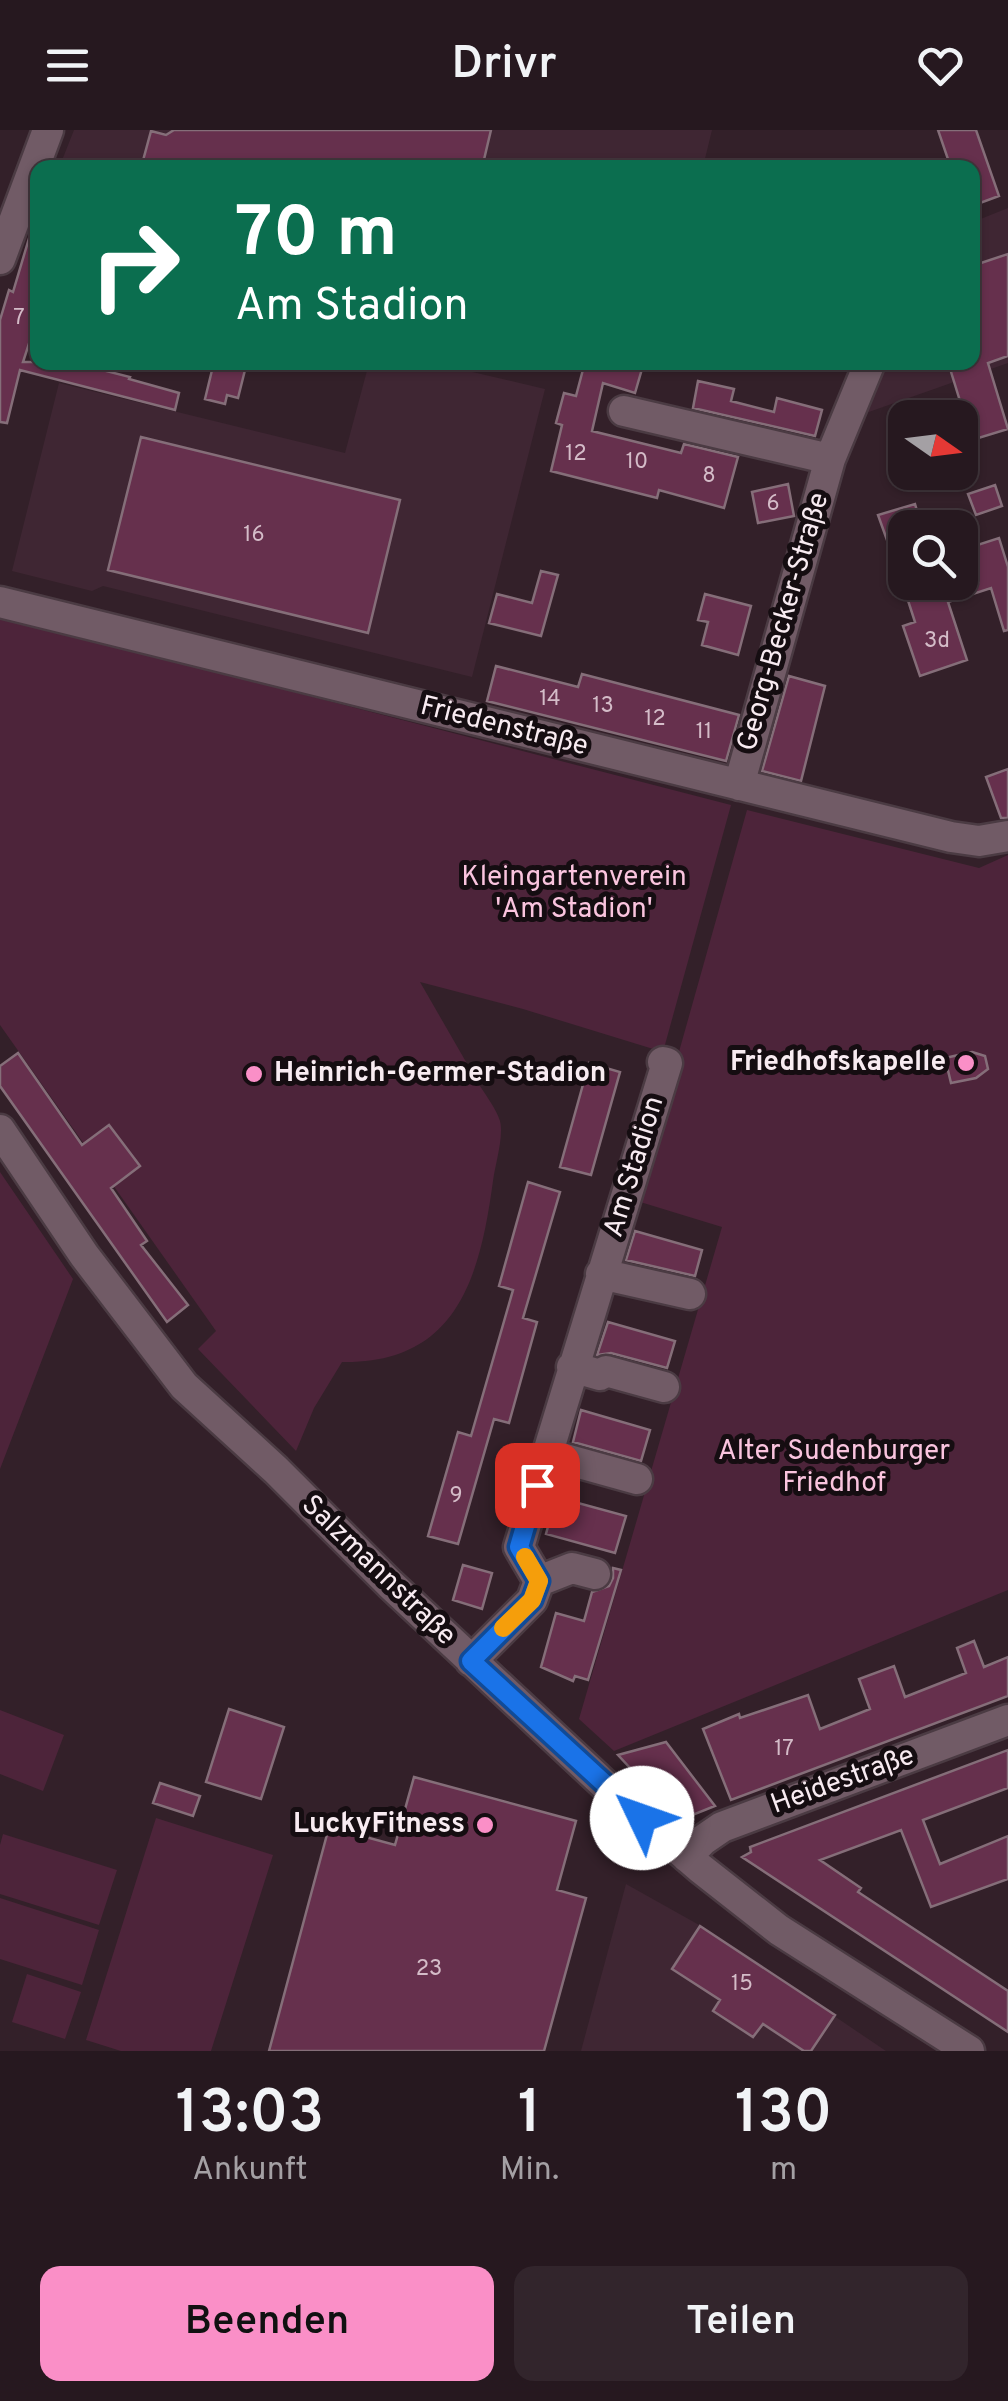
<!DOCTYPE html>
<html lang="de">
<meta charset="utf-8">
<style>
body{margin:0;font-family:Overpass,sans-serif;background:#32252c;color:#f1f3f6;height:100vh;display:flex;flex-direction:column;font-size:38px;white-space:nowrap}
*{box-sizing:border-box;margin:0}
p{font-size:32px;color:#a4a0a4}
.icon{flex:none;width:55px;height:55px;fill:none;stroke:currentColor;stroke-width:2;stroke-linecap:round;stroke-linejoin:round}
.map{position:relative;height:1921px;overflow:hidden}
.side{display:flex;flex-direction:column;background:#26181f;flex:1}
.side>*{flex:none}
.banner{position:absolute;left:30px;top:30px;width:950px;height:210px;border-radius:20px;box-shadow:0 2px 8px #0004,0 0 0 2px #42373d;background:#0b6e4f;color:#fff;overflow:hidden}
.needle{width:65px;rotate:104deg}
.tools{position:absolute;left:888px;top:270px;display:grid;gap:20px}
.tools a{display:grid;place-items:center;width:90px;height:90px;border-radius:20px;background:#26181f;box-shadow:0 2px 8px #0004,0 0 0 2px #42373d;font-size:50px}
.pin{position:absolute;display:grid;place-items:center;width:85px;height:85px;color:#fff;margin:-42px;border-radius:20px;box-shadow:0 5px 15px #0006}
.me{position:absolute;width:110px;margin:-55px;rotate:312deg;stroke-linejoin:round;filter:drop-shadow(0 0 8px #0008)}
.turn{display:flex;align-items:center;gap:35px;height:210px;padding:0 40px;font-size:45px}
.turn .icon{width:130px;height:130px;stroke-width:2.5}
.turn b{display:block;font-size:70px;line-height:85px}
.eta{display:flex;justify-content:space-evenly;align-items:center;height:170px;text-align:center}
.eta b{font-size:60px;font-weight:600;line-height:70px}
.primary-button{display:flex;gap:20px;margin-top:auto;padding:20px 40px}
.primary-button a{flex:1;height:115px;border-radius:20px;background:#fa8fc7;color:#111;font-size:40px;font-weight:600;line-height:115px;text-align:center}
.primary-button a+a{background:#32252c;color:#f1f3f6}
header{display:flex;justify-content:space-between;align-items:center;height:130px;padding:0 40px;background:#26181f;font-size:45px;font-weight:600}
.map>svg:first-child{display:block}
.built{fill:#3f2633}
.green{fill:#4d243a}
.building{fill:#66304d;stroke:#856e79;stroke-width:2.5}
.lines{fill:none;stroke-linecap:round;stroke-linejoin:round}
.minor-casing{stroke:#4b3b43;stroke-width:35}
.minor{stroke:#715b66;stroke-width:30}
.route-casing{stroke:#114b97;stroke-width:25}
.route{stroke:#1a73e8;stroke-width:18}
.slow{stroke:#f59e0b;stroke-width:18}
.poi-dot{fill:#fa8fc7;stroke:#150d11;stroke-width:4}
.labels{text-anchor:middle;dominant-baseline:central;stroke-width:10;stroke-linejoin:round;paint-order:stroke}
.number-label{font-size:22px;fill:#d4bcc8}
.street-label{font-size:28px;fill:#f8ebf1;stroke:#150d11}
.park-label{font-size:28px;fill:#fac4de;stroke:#150d11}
.poi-label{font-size:28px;font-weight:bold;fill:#f8ebf1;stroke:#150d11;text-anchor:end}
</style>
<header><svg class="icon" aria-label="menu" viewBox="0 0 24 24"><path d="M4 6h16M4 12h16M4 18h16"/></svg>Drivr<svg class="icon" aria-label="heart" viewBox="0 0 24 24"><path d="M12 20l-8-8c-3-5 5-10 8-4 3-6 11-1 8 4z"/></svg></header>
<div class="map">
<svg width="1008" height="1921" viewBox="0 0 1008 1921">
<rect width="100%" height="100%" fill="#332029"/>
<path class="built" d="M 74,0 L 712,0 L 703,37 L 59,38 Z
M 1008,78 L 1008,233 L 866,283 L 882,233 L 972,232 L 973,92 Z
M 369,233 L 434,233 L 545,259 L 472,547 L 103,456 L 92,461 L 12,441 L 59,253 L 345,323 Z
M 626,1754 L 701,1796 L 886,1921 L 581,1921 Z"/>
<path class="green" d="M 0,486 L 731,675 L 663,922 L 523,879 L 420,852 C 439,885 458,918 477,951 C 484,963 496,978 500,991 C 504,1007 495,1035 493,1051 C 480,1147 457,1234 342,1232 L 314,1278 L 296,1321 L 198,1219 L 216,1201 L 0,895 Z
M 747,680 L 979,738 L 1008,725 L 1008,1460 L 614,1621 L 579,1589 L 722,1097 L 637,1071 Z
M 0,1042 L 73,1149 L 0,1339 Z
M 0,1580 L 64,1605 L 43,1661 L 0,1644 Z
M 156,1688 L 273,1725 L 211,1921 L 121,1921 L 86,1910 Z
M 3,1704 L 117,1740 L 99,1795 L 0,1764 L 0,1715 Z
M 0,1768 L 99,1800 L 82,1855 L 0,1829 Z
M 27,1844 L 81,1862 L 65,1909 L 12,1892 Z"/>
<path class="building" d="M 174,0 L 491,0 L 482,38 L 141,38 L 151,1 L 166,5 Z
M 938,0 L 976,0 L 999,66 L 972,76 L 972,38 L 951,38 Z
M 33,95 L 38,96 L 38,186 L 23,232 L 71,232 L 130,247 L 129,249 L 179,263 L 175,280 L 20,240 L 7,293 L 0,292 L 0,190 L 9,160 L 13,162 Z
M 1008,124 L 1008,226 L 988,233 L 1008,299 L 972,310 L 948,232 L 972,232 L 972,136 Z
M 214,232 L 247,232 L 238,268 L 227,265 L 225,274 L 205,269 Z
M 585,232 L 644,232 L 635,263 L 603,253 L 592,301 L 681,323 L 684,314 L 738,327 L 724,378 L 659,360 L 657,368 L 551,341 L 562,295 L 556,293 L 564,263 L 576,266 Z
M 698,251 L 734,259 L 731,271 L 774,282 L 777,268 L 822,280 L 815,306 L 693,278 Z
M 141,307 L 400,370 L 368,503 L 108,440 Z
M 788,354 L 794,386 L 758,393 L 752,362 Z
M 995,355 L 1002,376 L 976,385 L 968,364 Z
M 915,374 L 922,398 L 905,398 L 905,449 L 901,449 L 878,385 Z
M 999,408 L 1008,437 L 1008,500 L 1004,501 L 991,458 L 948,472 L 967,530 L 920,546 L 903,496 L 915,492 L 902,452 L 978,452 L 968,418 Z
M 541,441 L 558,445 L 541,506 L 489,493 L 497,464 L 532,473 Z
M 705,464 L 751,476 L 738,525 L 702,515 L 708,492 L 698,490 Z
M 496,536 L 578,557 L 582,544 L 739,585 L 726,631 L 487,571 Z
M 789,546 L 825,556 L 801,651 L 762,641 Z
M 1008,639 L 1008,688 L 1001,688 L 986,647 Z
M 972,922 L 985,926 L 988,939 L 976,948 L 951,953 L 945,928 Z
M 18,923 L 82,1015 L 109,995 L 140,1036 L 111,1058 L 147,1111 L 141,1115 L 188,1175 L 167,1192 L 0,956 L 0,936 Z
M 589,933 L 620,942 L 591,1045 L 560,1037 Z
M 528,1052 L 560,1062 L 523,1188 L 537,1192 L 509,1293 L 494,1289 L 458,1414 L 428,1406 L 458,1302 L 471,1306 L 513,1160 L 499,1156 Z
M 635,1101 L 702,1120 L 695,1146 L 626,1130 Z
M 608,1192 L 675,1211 L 667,1238 L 611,1223 L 597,1225 Z
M 581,1280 L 650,1300 L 641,1331 L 573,1312 Z
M 556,1367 L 626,1386 L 615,1423 L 546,1404 Z
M 463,1435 L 492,1443 L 482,1479 L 453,1470 Z
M 613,1438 L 621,1440 L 588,1550 L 575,1546 L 573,1551 L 541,1537 L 556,1483 L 584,1491 L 592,1462 L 609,1456 L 613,1448 Z
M 974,1511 L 984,1537 L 1008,1527 L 1008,1566 L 731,1670 L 703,1599 L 739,1584 L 740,1588 L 808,1565 L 820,1599 L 870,1579 L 859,1549 L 894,1536 L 905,1567 L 966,1543 L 957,1518 Z
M 229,1579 L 284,1597 L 261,1669 L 206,1652 Z
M 666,1612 L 715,1676 L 690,1686 L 671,1682 L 618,1625 Z
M 1008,1620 L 1008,1658 L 923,1690 L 940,1734 L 1008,1706 L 1008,1749 L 931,1777 L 901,1700 L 820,1730 L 861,1758 L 858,1762 L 1008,1861 L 1008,1902 L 742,1727 L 751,1722 L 750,1717 Z
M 414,1647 L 576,1691 L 557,1760 L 586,1768 L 544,1921 L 269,1921 L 329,1697 L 395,1715 Z
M 160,1653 L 200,1666 L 193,1686 L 153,1673 Z
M 700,1796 L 835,1885 L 811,1921 L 804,1921 L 763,1894 L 753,1907 L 713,1881 L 720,1870 L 672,1839 Z"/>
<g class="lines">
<g class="minor-casing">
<path id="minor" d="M 0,129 L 48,0
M 624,281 L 830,329
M 0,472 L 951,707 L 979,711 L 1008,706
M 739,655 L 830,329 L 870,232
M 0,1000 L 84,1125 L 184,1256 L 276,1340 L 390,1454 L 620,1669 L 700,1738 L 779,1800 L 969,1921
M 601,1144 L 690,1164
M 572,1237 L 600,1245 L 606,1241 L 664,1257
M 547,1324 L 637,1349
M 539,1451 L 572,1438 L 595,1444
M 471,1531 L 532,1470 L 539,1451 L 519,1417 L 667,933 L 663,932
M 687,1727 L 703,1710 L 722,1697 L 1008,1590"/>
</g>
<use href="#minor" class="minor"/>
</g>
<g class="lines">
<g class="route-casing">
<path id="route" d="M 537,1355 L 519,1417 L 539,1451 L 532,1470 L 471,1531 L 642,1688"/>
</g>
<use href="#route" class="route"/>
<path class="slow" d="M 503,1498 L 532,1470 L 539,1451 L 525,1427"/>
</g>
<g class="poi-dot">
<circle cx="966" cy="933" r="10"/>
<circle cx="254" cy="944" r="10"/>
<circle cx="485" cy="1695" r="10"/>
</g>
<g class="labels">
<g class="number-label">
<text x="19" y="188">7</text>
<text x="576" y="324">12</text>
<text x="637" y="332">10</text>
<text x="709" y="346">8</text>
<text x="773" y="374">6</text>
<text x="254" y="405">16</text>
<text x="937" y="511">3d</text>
<text x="550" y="569">14</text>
<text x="603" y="576">13</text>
<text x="655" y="589">12</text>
<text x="704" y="602">11</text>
<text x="456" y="1366">9</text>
<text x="784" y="1619">17</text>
<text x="429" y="1839">23</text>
<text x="742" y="1854">15</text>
</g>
<g class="street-label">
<text transform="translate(784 492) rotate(-74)">Georg-Becker-Straße</text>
<text transform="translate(504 597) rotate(14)">Friedenstraße</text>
<text transform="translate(635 1037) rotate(-73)">Am Stadion</text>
<text transform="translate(378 1441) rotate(44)">Salzmannstraße</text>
<text transform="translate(843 1651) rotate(-20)">Heidestraße</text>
</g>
<g class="park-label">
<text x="574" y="748">Kleingartenverein<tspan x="574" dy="32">'Am Stadion'</tspan></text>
<text x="834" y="1322">Alter Sudenburger<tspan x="834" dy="32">Friedhof</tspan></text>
</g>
<g class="poi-label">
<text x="946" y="933">Friedhofskapelle</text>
<text x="274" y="944" text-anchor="start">Heinrich-Germer-Stadion</text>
<text x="465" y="1695">LuckyFitness</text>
</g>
</g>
</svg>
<div class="tools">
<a><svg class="needle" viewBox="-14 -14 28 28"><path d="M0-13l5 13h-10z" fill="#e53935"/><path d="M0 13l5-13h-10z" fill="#a4a0a4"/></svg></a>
<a><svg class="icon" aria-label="search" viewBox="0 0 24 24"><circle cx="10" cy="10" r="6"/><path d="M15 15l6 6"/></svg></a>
</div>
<div class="pin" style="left:537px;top:1355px;background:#d93025"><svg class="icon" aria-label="arrive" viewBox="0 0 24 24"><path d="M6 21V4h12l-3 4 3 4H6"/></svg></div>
<svg class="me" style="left:642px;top:1688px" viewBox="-20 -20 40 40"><circle r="19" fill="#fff"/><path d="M0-13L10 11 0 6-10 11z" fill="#1a73e8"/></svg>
<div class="banner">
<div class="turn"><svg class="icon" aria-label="right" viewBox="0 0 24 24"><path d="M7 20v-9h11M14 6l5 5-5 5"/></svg><div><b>70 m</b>Am Stadion</div></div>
</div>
</div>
<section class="side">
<div class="eta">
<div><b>13:03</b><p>Ankunft</p></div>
<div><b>1</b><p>Min.</p></div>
<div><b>130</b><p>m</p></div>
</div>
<div class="primary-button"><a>Beenden</a><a>Teilen</a></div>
</section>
